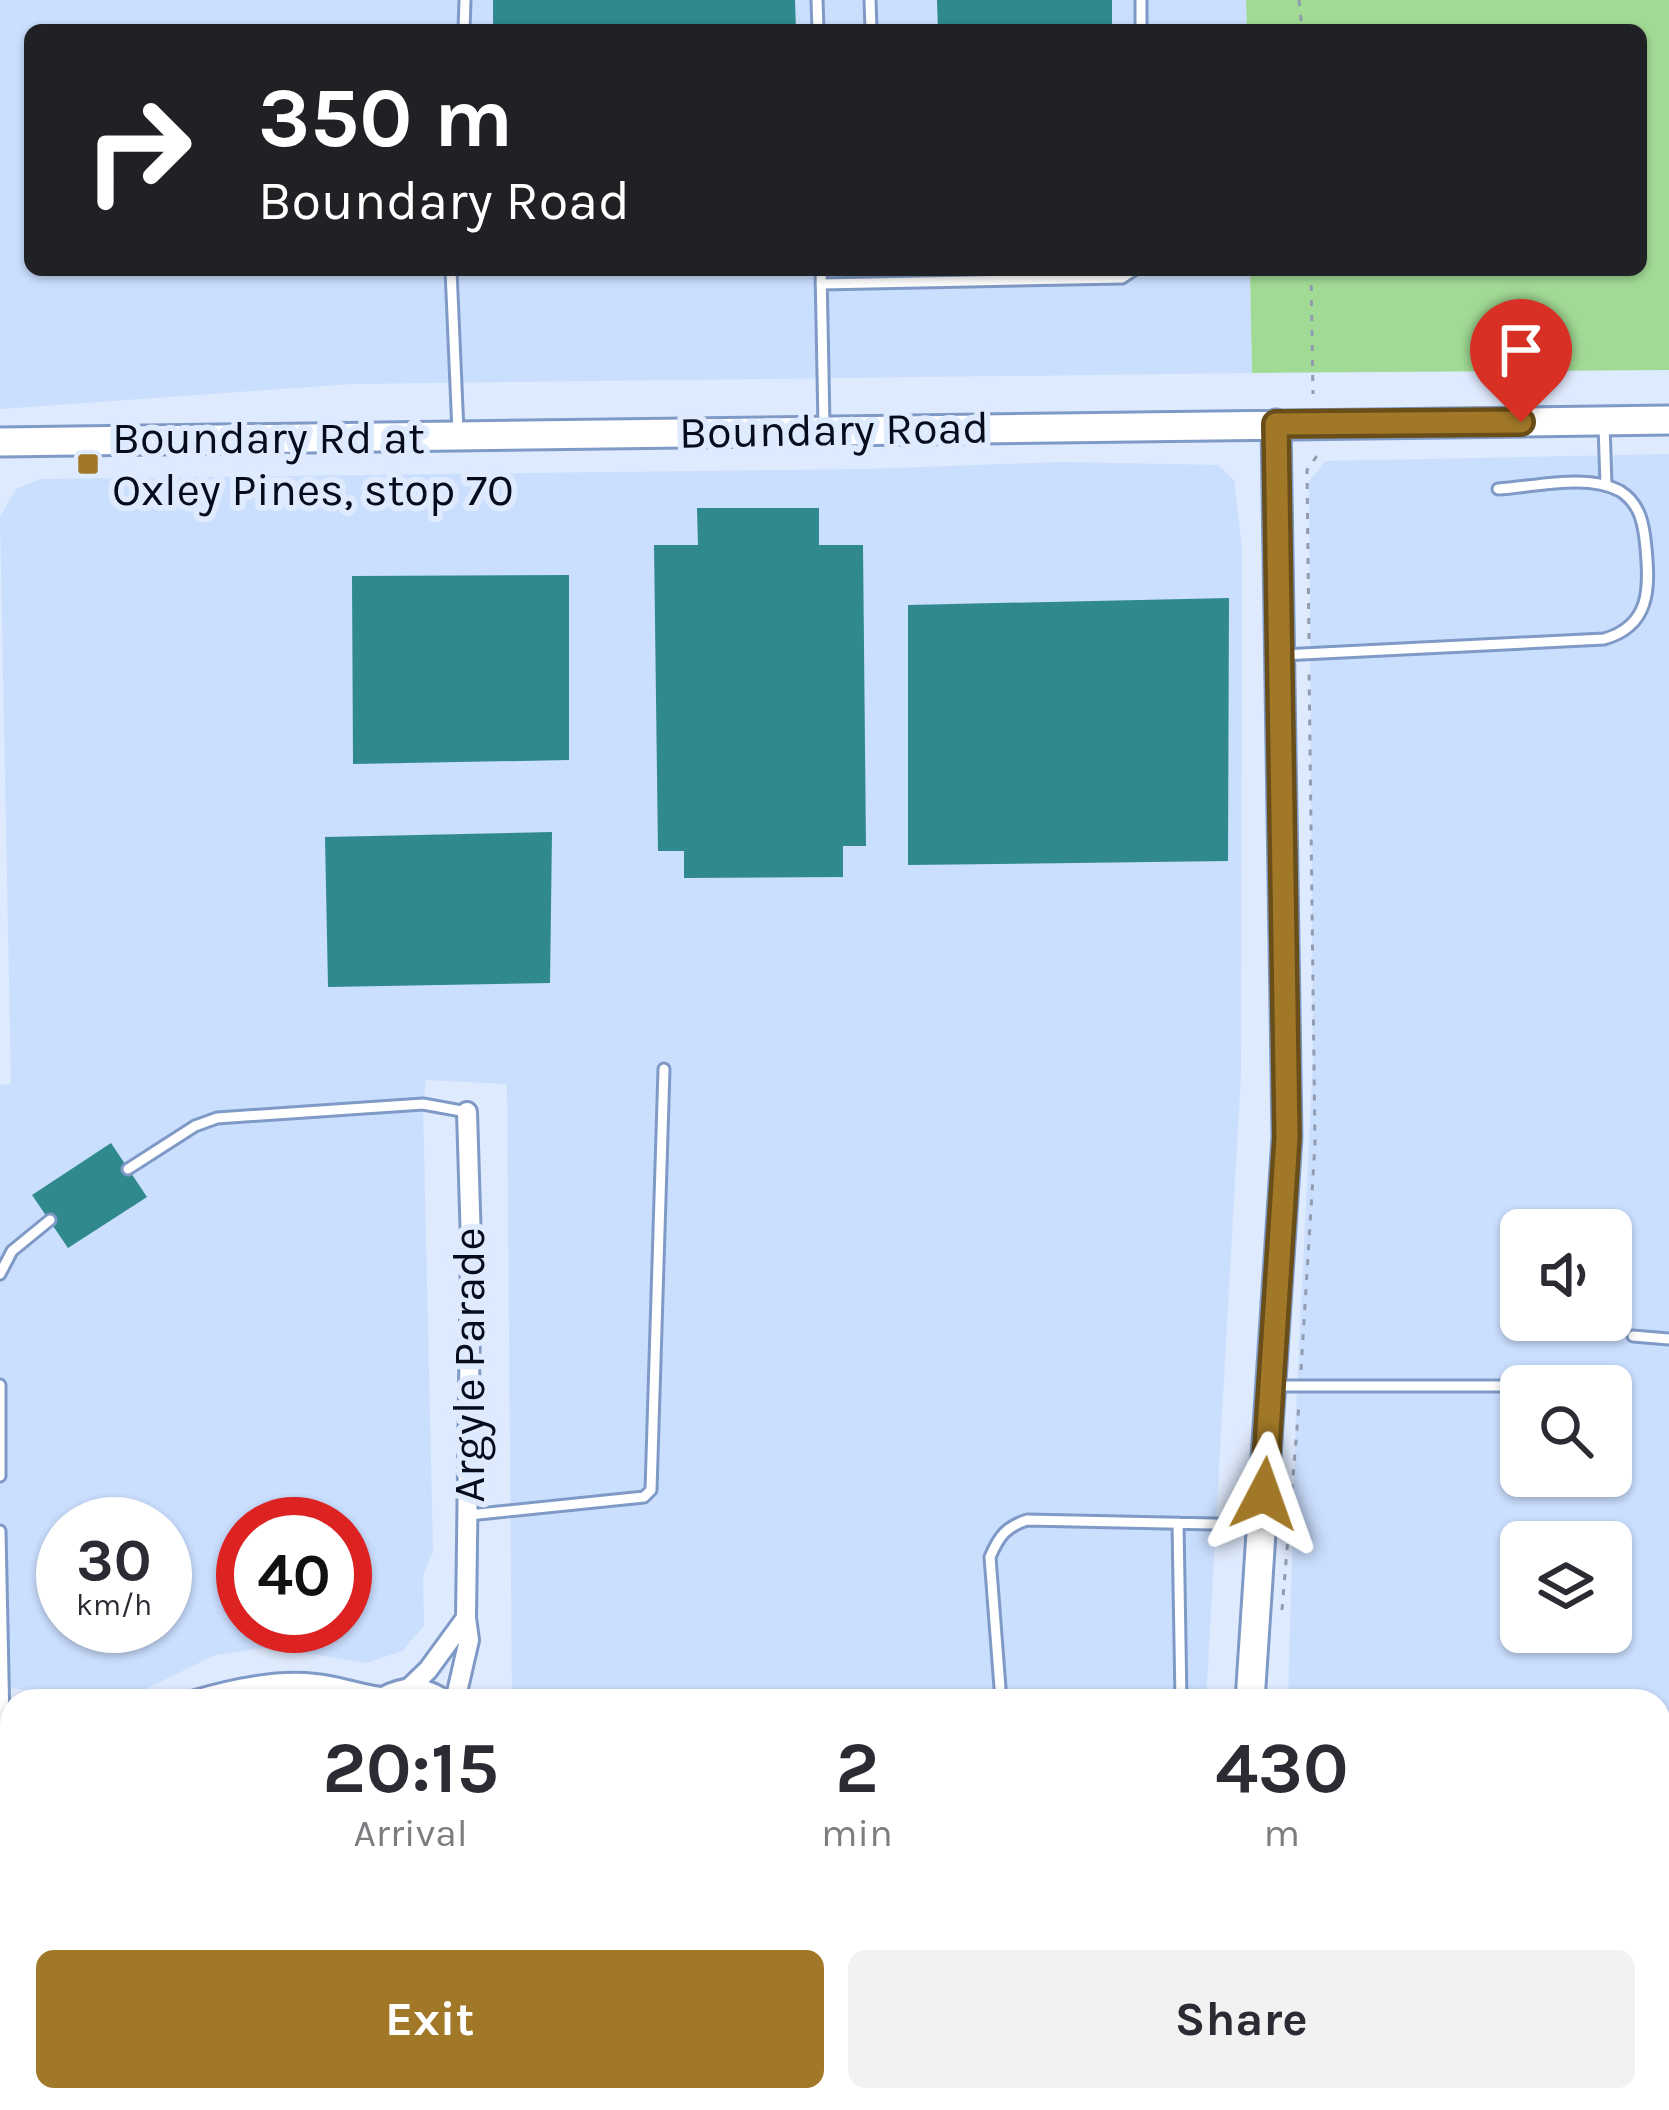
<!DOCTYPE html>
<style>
body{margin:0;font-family:Karla,sans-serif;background:#f2f2f3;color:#2b2b33;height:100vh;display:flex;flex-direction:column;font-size:45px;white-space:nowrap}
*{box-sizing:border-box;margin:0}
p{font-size:39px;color:#7c7c81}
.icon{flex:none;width:66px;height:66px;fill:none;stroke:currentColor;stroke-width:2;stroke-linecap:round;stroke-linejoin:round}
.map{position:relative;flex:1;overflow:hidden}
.panel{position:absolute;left:0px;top:1689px;width:1671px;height:423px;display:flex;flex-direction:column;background:#fff;border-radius:36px 36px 0 0;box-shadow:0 3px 9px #0004}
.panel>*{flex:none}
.hud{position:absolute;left:24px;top:24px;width:1623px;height:252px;border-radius:18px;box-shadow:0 3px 9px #0004;background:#202124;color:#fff;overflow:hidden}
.fabs{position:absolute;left:1500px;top:1209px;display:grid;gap:24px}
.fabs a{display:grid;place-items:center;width:132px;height:132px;border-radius:18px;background:#fff;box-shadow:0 3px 9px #0004;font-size:60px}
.speed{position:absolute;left:36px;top:1497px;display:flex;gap:24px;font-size:60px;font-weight:700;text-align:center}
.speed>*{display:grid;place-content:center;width:156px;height:156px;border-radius:50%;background:#fff;box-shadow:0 3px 9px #0004;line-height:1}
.speed small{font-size:30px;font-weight:400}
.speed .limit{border:18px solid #d22;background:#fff;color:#111}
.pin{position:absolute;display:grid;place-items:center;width:102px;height:102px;color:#fff;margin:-123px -51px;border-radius:50% 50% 50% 0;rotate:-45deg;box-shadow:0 0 12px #0007}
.pin .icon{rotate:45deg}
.me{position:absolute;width:132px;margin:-66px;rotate:4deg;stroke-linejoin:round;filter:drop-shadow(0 0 9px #0008)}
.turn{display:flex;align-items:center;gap:42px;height:252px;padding:0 36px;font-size:54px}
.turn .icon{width:156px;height:156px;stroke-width:2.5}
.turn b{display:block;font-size:84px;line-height:102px}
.eta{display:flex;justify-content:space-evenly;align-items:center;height:204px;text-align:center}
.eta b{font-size:72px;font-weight:700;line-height:84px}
.cta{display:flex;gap:24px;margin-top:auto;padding:24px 36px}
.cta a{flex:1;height:138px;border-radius:18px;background:#a17827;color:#fff;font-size:48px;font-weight:700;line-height:138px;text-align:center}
.cta a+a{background:#f2f2f3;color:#2b2b33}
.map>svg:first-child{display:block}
.built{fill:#cadefe;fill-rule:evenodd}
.green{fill:#a1da95}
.building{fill:#30898d}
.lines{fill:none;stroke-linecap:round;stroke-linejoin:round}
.lane-casing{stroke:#7f9ac6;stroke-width:15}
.street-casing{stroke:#7f9ac6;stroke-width:24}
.secondary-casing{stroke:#7f9ac6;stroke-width:33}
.highway-casing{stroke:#a88388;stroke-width:42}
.path{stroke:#929cae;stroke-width:3;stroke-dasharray:6 9;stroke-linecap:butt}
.lane{stroke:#fff;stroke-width:9}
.street{stroke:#fff;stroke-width:18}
.secondary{stroke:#fff;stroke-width:27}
.highway{stroke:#ffc3c2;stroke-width:36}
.route-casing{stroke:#694e19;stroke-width:30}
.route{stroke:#a17827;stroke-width:21}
.poi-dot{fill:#a17827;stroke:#deeafd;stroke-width:4.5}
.labels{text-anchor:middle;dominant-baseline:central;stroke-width:12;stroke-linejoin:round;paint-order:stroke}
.street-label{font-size:45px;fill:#050d1d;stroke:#deeafd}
.poi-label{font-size:45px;fill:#050d1d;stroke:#deeafd;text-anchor:start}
</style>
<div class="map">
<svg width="1669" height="2110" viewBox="0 0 1669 2110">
<rect width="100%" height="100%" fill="#deeafd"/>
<path class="built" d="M 0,0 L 1246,0 L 1247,30 L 30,30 L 30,270 L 1250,270 L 1252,373 L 352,384 L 0,409 Z
M 1669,454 L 1669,1752 L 1659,1752 L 1659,1701 L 1288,1701 L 1296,1411 L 1313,1060 L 1309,481 L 1326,461 ZM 1521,1230 L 1611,1230 L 1611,1320 L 1521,1320 ZM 1521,1386 L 1611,1386 L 1611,1476 L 1521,1476 ZM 1521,1542 L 1611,1542 L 1611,1632 L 1521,1632 Z
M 1062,462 L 1218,465 L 1234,480 L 1242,548 L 1241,1074 L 1206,1701 L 512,1701 L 507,1084 L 426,1080 L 423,1105 L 433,1551 L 423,1575 L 424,1626 L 402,1651 L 366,1663 L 269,1647 L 215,1655 L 136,1694 L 106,1698 L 0,1687 L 0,1085 L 11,1084 L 0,517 L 16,489 L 41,479 L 868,469 ZM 63,1524 L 165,1524 L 165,1626 L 63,1626 ZM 243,1524 L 345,1524 L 345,1626 L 243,1626 Z"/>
<path class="green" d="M 1246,0 L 1669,0 L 1669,370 L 1252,373 L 1250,270 L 1641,270 L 1641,30 L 1247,30 Z
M 899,2100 L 1074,2100 L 1073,2110 L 901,2110 Z"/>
<path class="building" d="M 493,0 L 795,0 L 796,30 L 493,30 Z
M 937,0 L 1112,0 L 1112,30 L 938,30 Z
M 697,508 L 819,508 L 819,545 L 863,545 L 866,846 L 843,846 L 843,877 L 684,878 L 684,851 L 658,851 L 654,545 L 698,545 Z
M 569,575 L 569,760 L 353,764 L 352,576 Z
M 1229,598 L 1228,861 L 908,865 L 908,605 Z
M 552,832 L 550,983 L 328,987 L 325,837 Z
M 111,1143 L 147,1197 L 68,1248 L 32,1195 Z"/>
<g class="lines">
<g class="lane-casing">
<path id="lane" d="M 817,0 L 818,30
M 870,0 L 871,30
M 464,30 L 465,0
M 1141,30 L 1141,0
M 451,270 L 458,432
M 821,270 L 824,426
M 821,284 L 1122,278 L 1134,270
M 1604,425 L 1606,485
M 1282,655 L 1604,639 C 1650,626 1650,589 1646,548 C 1644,526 1641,504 1620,491 C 1588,473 1533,487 1498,489
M 128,1169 L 195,1126 L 217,1118 L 423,1104 L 467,1112
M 0,1274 L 12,1251 L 50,1220
M 1633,1336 L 1669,1339
M 0,1385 L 0,1476
M 1276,1386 L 1505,1386
M 469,1515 L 644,1497 L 651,1490 L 664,1069
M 1178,1523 L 1181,1701
M 0,1531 L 4,1724
M 1001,1701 L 990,1557 C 999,1536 1006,1527 1027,1520 L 1259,1525"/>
</g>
<g class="street-casing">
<path id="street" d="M 404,1693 L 428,1670 L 466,1618
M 192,1701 C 229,1690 275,1679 315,1684 C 340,1686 362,1696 390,1698
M 455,1701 L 469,1640 L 466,1618 L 471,1243 L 467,1112
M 0,1724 L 12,1725
M 0,1923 L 12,1924
M 1659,1971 L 1669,1971
M 829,2100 L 836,2110
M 1220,2110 L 1222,2100"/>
</g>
<g class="secondary-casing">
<path id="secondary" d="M 0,442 L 1669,420
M 385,1701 C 403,1691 420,1690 438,1701
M 1250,1701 L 1287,1137 L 1276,424
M 1659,1793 L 1669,1793
M 1138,2100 L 1138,2110
M 1103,2110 L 1103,2100"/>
</g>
<g class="highway-casing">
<path id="highway" d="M 0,1759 L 12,1760
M 0,1795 L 12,1796
M 0,1853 L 12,1854
M 1659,1858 L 1669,1858
M 0,1879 L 12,1880
M 1659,1917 L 1669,1917
M 879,2100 L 880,2110"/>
</g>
<path class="path" d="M 1299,0 L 1302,30
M 1311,270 L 1313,394
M 1309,639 L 1307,470 L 1321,450
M 1301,1370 L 1315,1144 L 1309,667
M 1282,1610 L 1299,1404"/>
<use href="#lane" class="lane"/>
<use href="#street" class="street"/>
<use href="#secondary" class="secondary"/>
<use href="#highway" class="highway"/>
</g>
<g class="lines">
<g class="route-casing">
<path id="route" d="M 1264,1494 L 1287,1137 L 1276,424 L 1521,422"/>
</g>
<use href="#route" class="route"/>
</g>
<rect class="poi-dot" x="76" y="452" width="24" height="24" rx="6"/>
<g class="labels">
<g class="street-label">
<text transform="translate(834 430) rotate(-1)">Boundary Road</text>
<text transform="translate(469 1365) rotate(-90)">Argyle Parade</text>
</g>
<g class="poi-label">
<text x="112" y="438">Boundary Rd at<tspan x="112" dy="52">Oxley Pines, stop 70</tspan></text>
</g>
</g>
</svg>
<div class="fabs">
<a><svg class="icon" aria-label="sound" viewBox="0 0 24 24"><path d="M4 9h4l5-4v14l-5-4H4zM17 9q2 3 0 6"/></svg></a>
<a><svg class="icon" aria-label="search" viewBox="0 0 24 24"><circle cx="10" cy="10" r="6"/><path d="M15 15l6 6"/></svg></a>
<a><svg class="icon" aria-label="layers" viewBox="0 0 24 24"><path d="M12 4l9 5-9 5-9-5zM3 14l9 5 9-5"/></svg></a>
</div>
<div class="speed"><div>30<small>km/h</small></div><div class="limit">40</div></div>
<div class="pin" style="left:1521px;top:422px;background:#d93025"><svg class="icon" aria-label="arrive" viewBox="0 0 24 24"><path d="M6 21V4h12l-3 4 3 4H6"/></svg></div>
<svg class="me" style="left:1264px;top:1494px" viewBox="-20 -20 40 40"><path d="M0-17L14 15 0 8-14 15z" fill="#a17827" stroke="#fff" stroke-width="4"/></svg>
<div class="hud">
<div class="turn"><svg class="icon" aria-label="right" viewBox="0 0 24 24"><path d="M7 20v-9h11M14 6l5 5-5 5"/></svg><div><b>350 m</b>Boundary Road</div></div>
</div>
<section class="panel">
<div class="eta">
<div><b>20:15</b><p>Arrival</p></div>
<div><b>2</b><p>min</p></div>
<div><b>430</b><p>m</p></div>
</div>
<div class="cta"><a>Exit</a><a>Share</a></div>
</section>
</div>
